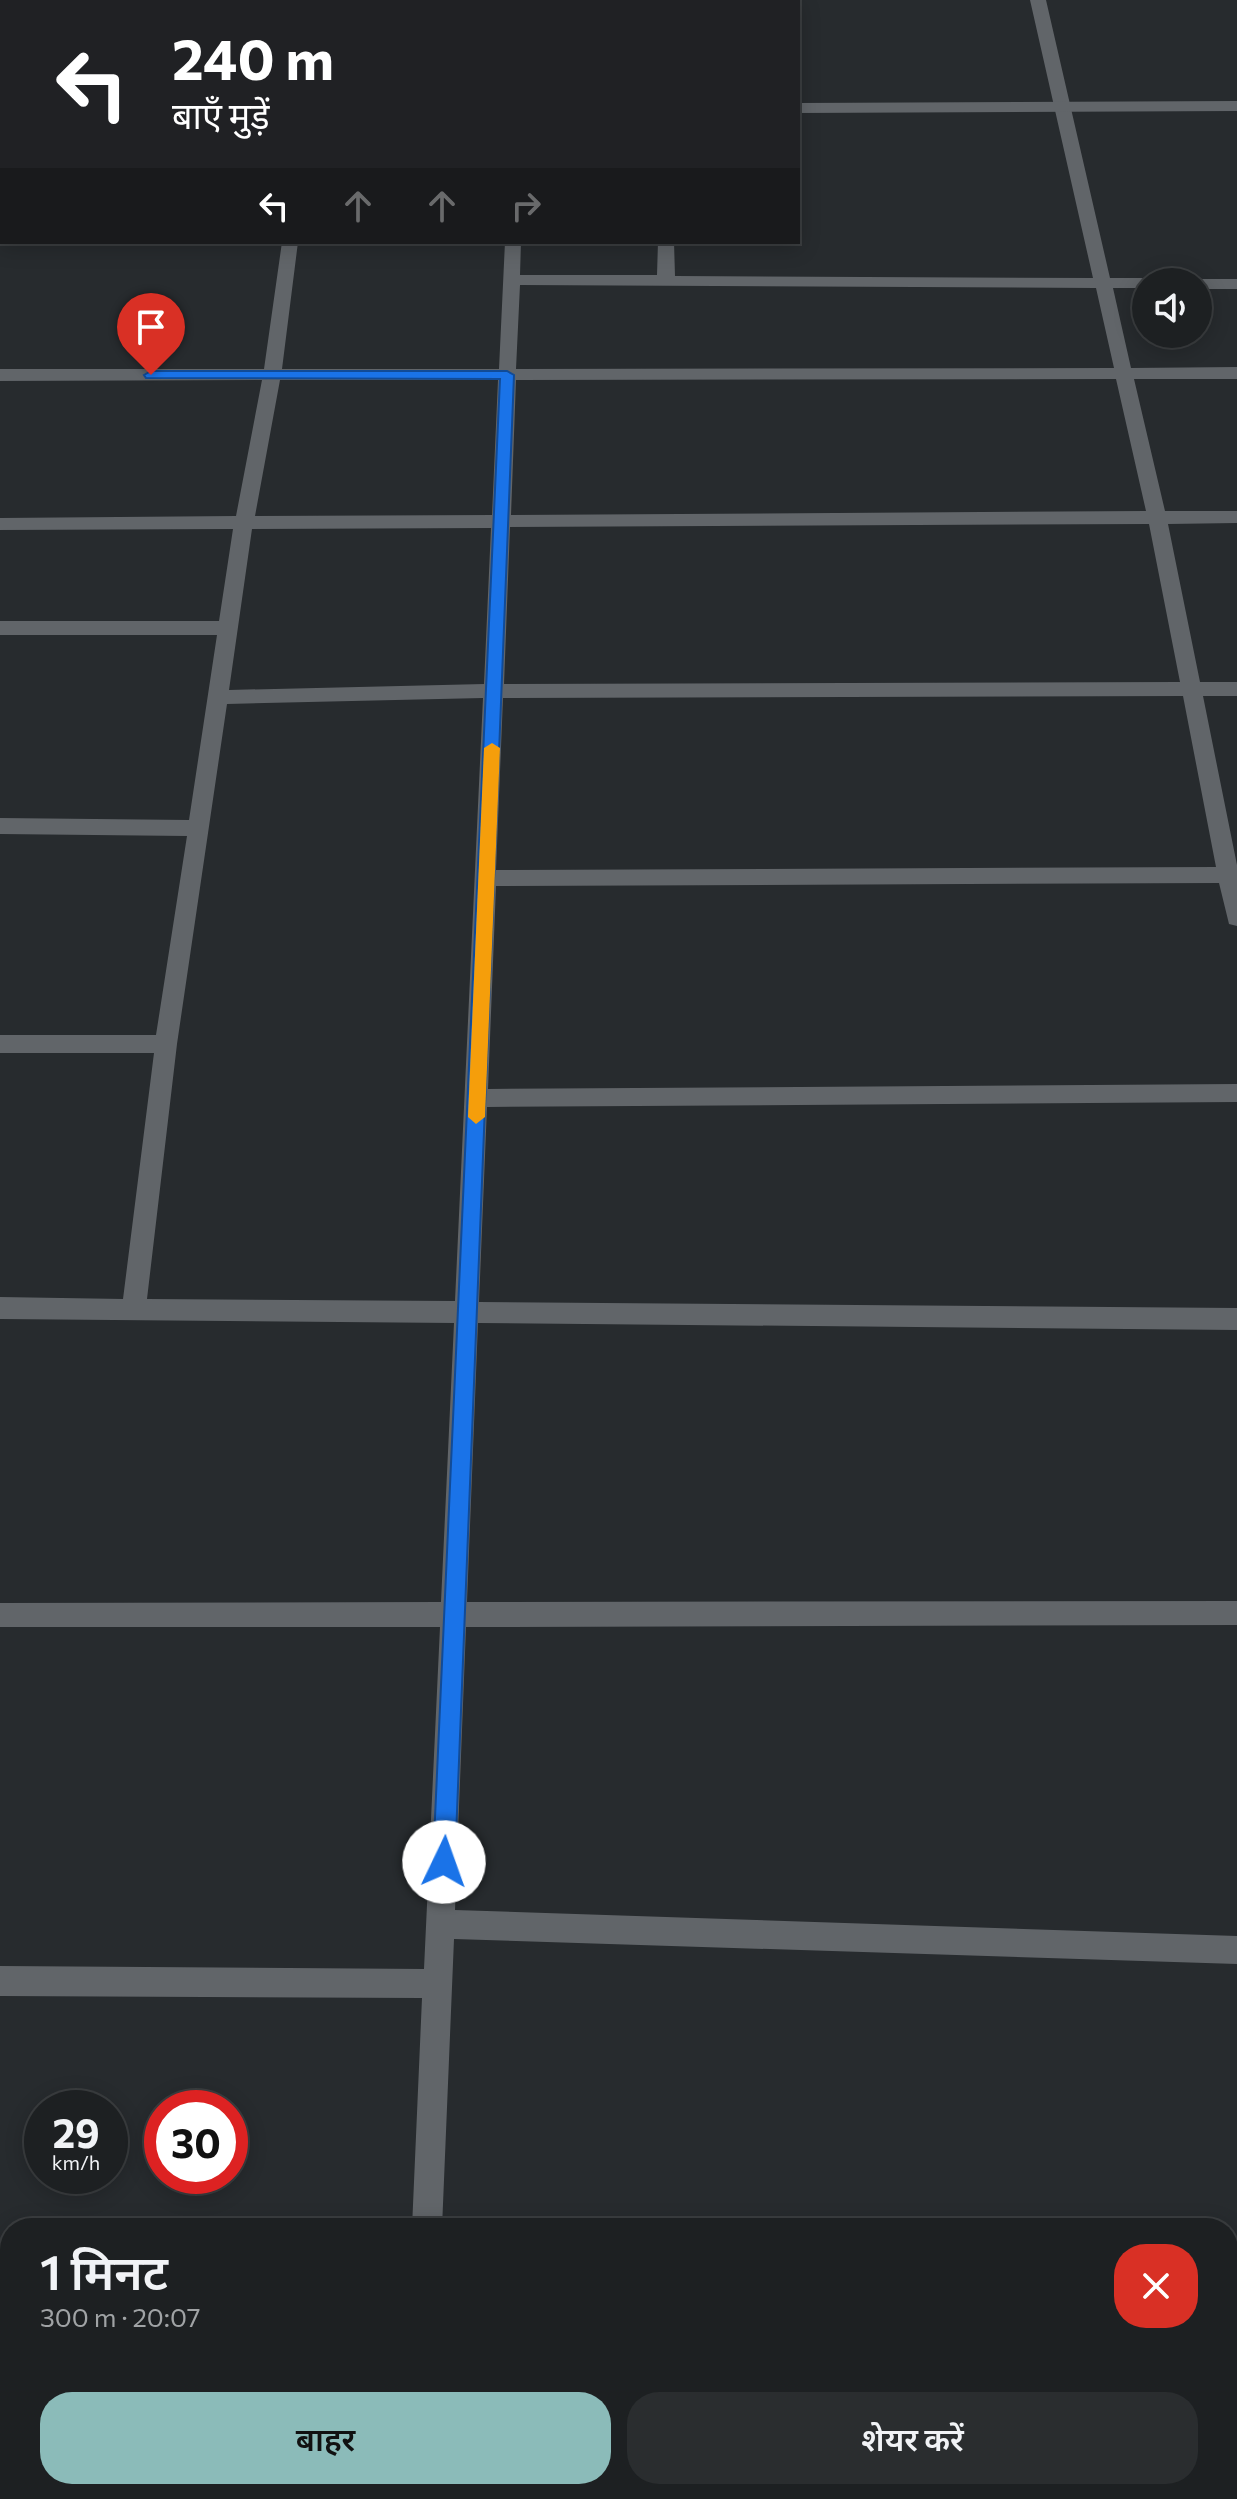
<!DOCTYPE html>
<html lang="hi">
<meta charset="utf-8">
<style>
body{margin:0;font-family:Commissioner,"Noto Sans Devanagari",sans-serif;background:#2a2d2f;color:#f1f3f6;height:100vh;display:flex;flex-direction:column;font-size:30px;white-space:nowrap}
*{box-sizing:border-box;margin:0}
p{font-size:26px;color:#a0a3a5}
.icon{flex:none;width:44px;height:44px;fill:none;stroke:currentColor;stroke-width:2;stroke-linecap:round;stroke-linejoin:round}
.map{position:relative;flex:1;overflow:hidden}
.sheet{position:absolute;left:0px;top:2218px;width:1238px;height:282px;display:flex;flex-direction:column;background:#1d2022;border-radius:32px 32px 0 0;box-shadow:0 4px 20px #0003,0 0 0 2px #3b3e40}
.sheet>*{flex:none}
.top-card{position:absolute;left:0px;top:0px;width:800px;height:244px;box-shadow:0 4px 20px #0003,0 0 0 2px #3b3e40;background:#202124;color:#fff;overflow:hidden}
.buttons{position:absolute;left:1132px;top:268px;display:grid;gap:16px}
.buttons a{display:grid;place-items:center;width:80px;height:80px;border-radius:50%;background:#1d2022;box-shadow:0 4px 20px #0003,0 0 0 2px #3b3e40;font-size:40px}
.speed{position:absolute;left:24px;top:2090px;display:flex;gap:16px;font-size:40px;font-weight:700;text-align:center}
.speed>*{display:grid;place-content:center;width:104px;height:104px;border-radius:50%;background:#1d2022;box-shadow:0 4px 20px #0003,0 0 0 2px #3b3e40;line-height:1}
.speed small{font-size:20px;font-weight:400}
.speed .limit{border:12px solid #d22;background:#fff;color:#111}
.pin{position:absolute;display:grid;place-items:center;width:68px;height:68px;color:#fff;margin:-82px -34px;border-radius:50% 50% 50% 0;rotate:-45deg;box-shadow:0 0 8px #0007}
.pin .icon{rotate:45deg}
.me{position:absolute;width:88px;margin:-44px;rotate:3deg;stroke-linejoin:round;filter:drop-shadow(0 0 6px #0008)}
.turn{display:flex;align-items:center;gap:28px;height:168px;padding:0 40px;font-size:36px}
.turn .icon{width:104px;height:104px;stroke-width:2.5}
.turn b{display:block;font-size:56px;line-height:68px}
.lanes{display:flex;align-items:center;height:76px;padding:0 40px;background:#0003;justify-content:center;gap:40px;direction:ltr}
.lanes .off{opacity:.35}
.round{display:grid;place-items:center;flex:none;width:84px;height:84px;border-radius:32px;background:#2a2d2f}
.overview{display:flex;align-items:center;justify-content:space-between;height:136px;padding:0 40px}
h1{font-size:48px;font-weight:600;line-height:60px}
.cta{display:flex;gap:16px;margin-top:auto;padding:16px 40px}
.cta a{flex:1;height:92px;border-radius:32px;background:#8bbbb9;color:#111;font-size:32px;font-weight:600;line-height:92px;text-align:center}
.cta a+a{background:#2a2d2f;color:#f1f3f6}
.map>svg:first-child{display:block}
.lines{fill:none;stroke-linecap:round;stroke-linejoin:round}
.minor{fill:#616569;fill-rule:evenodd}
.tertiary{fill:#616569;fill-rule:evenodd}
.route{fill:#1a73e8;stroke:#114b97;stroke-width:2}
.slow{fill:#f59e0b}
</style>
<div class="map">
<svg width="1237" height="2499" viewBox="0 0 1237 2499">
<rect width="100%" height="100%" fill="#272b2e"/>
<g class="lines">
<path class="minor" d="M 313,0 L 329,0 L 312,2 Z
M 541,0 L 557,0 L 557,2 L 541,2 Z
M 778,0 L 794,0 L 794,2 L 778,2 Z
M 1030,0 L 1046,0 L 1110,278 L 1146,278 L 1154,282 L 1146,282 L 1146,288 L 1113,288 L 1131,368 L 1237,367 L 1237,379 L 1134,379 L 1165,511 L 1237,511 L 1237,523 L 1168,524 L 1200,682 L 1237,682 L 1237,696 L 1203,696 L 1237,865 L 1237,926 L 1229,924 L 1219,883 L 496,886 L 488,1089 L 1237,1084 L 1237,1102 L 487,1107 L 479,1302 L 1237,1308 L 1237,1330 L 478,1323 L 467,1602 L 1237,1601 L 1237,1625 L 466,1627 L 455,1910 L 1237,1936 L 1237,1964 L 454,1939 L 442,2228 L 412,2228 L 422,1998 L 0,1996 L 0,1966 L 424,1969 L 440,1627 L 0,1627 L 0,1603 L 441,1602 L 454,1323 L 0,1319 L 0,1297 L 123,1299 L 154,1053 L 0,1053 L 0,1035 L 156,1035 L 187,836 L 0,834 L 0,818 L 189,820 L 217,635 L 0,635 L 0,621 L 219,621 L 233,529 L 0,530 L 0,518 L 236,516 L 262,380 L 0,381 L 0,369 L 264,369 L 282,242 L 298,242 L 282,369 L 499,369 L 505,242 L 521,242 L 520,275 L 657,275 L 658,242 L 674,242 L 675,276 L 1093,278 ZM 520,285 L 1096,288 L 1114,368 L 516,369 ZM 1116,379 L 1146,511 L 511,515 L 516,380 ZM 280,380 L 498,380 L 492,515 L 255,516 ZM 1149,524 L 1180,682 L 504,684 L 510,527 ZM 491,528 L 484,684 L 229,690 L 252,529 ZM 1183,696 L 1216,867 L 496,870 L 503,698 ZM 483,698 L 455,1301 L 147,1299 L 177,1044 L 227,704 Z
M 0,232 L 2,232 L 2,242 L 0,242 Z
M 1198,279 L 1237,279 L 1237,289 L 1198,289 L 1198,282 L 1191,282 Z
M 1228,2295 L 1237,2295 L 1237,2327 L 1228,2327 Z
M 0,2381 L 10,2381 L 10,2413 L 0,2413 Z
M 400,2490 L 432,2490 L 431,2499 L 399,2499 Z"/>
<path class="tertiary" d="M 1237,101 L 1237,111 L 798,113 L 798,103 Z
M 0,105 L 2,105 L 2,115 L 0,115 Z"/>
</g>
<path class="route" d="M 151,371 L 507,371 L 514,375 L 455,1862 L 452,1870 L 444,1873 L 436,1870 L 433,1862 L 500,379 L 146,378 L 144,375 Z"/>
<path class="slow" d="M 492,743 L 500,748 L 485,1117 L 476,1124 L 468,1117 L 484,748 Z"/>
</svg>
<div class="buttons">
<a><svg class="icon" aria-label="sound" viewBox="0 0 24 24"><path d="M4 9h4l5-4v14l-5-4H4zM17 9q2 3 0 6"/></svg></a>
</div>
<div class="speed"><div>29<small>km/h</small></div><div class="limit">30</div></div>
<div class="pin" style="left:151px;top:375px;background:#d93025"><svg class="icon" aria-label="arrive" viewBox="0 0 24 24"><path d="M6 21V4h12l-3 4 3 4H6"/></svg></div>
<svg class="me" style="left:444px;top:1862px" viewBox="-20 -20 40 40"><circle r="19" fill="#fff"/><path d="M0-13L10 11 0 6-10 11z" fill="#1a73e8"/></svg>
<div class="top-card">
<div class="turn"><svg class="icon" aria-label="left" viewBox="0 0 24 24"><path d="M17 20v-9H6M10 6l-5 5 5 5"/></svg><div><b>240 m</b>बाएँ मुड़ें</div></div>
<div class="lanes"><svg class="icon" aria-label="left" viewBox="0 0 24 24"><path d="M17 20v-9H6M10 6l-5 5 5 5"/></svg><svg class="icon off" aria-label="ahead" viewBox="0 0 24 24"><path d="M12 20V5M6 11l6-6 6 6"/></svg><svg class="icon off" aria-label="ahead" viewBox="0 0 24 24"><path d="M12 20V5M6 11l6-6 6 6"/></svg><svg class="icon off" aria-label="right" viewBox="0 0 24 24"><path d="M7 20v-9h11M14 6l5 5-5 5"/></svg></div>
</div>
<section class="sheet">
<div class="overview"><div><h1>1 मिनट</h1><p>300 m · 20:07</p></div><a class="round" style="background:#d93025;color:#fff"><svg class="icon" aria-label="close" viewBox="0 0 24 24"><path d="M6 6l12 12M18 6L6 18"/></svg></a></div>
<div class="cta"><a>बाहर</a><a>शेयर करें</a></div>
</section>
</div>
